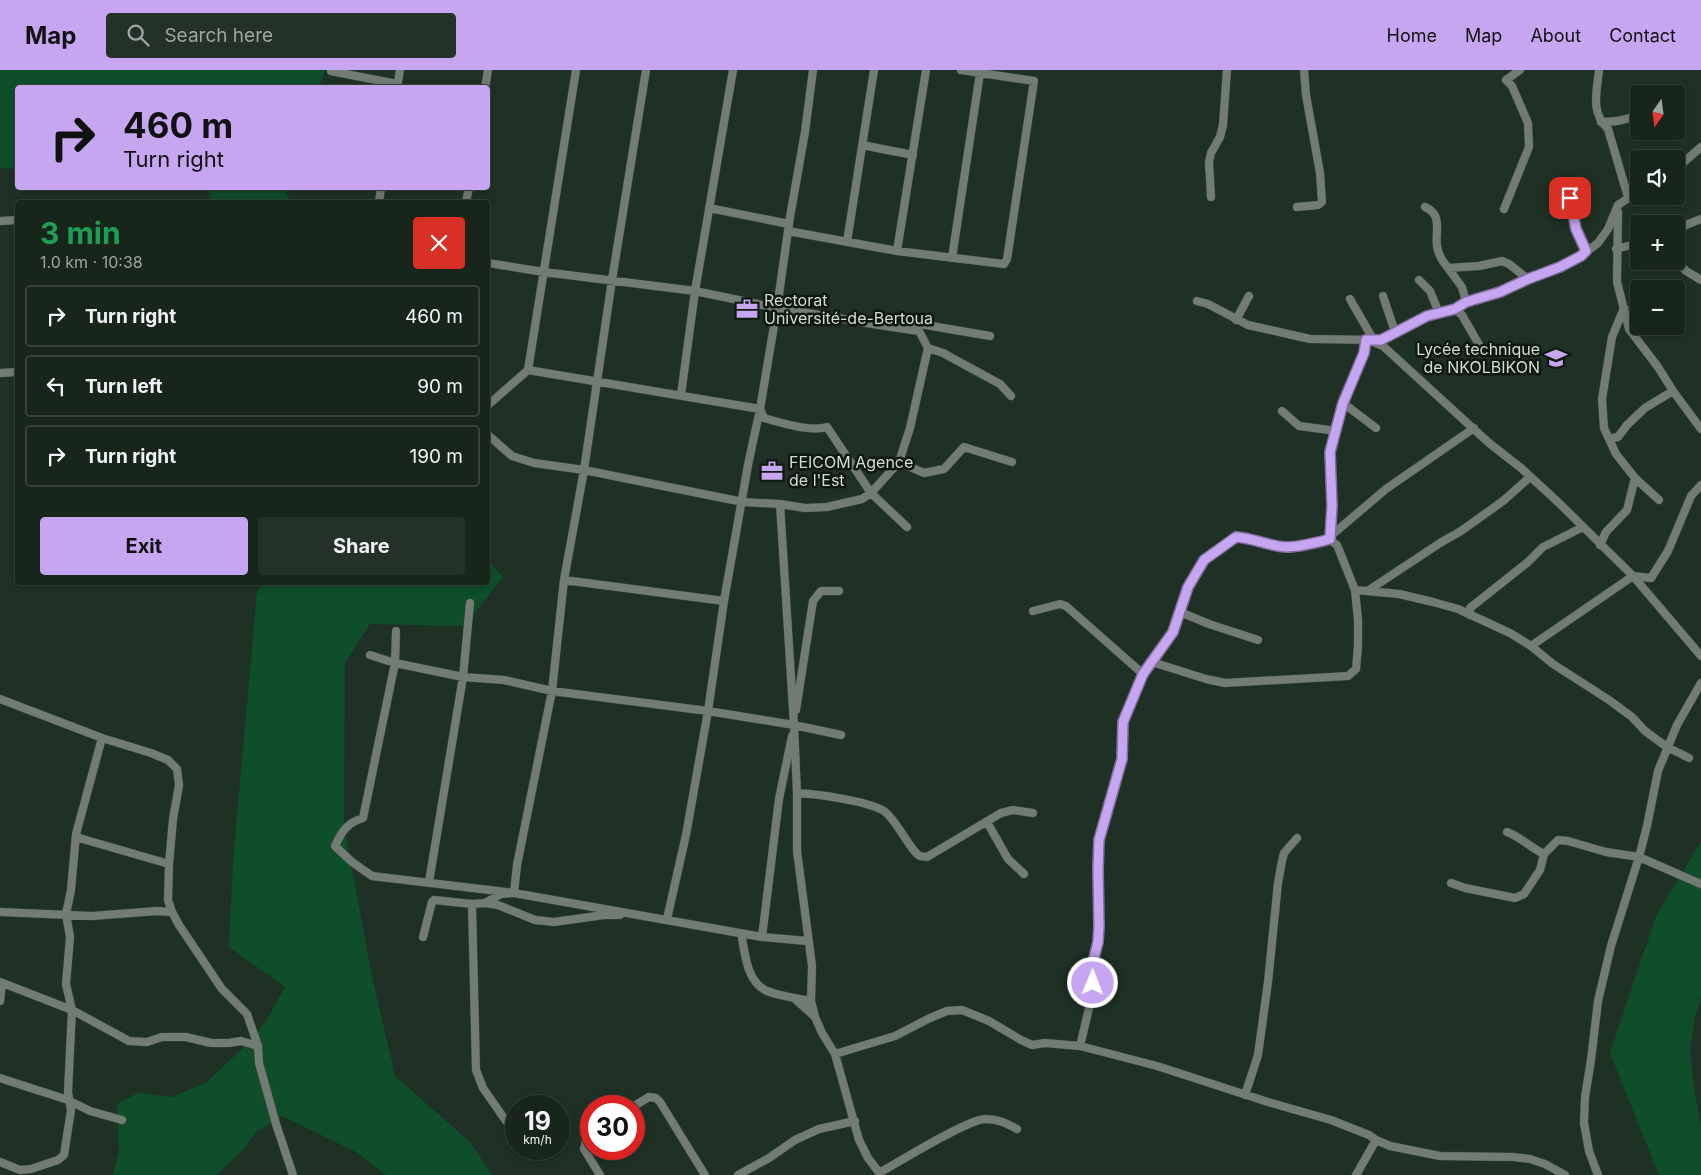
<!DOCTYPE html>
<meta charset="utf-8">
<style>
body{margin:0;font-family:Inter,sans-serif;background:#243128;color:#f1f3f6;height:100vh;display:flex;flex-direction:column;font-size:19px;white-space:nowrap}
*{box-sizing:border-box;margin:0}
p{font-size:16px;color:#9ea5a3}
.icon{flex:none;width:28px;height:28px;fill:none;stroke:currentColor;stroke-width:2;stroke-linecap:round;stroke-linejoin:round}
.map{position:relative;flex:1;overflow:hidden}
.sheet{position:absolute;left:15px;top:130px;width:475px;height:385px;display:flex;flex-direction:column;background:#17251b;border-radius:5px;box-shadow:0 2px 8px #0003,0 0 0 1px #36423a}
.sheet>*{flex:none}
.top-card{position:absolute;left:15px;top:15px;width:475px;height:105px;border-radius:5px;box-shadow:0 2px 8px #0003,0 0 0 1px #36423a;background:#c6a6f0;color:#111;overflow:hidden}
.needle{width:32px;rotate:194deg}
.fabs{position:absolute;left:1630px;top:15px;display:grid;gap:10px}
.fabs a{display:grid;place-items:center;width:55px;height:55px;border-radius:5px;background:#17251b;box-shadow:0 2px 8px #0003,0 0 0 1px #36423a;font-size:25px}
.speed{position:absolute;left:505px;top:1025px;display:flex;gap:10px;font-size:25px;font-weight:700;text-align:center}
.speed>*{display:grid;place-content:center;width:65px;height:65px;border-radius:50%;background:#17251b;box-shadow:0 2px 8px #0003,0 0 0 1px #36423a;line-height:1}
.speed small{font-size:12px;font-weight:400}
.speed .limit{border:8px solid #d22;background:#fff;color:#111}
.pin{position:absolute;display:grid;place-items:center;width:42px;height:42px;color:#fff;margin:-21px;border-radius:10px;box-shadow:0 2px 8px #0006}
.me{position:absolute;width:55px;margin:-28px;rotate:1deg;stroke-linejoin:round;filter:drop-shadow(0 0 4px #0008)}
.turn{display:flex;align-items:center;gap:18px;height:105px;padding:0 25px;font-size:22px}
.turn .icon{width:65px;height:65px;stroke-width:2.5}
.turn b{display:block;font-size:35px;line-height:42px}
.round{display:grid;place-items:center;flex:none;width:52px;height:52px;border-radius:5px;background:#243128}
.summary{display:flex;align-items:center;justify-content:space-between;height:85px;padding:0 25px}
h1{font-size:30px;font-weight:700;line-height:38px;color:#1e9e55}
.button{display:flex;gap:10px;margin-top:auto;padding:10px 25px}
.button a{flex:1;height:58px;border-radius:5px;background:#c6a6f0;color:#111;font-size:20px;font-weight:700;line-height:58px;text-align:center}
.button a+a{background:#243128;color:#f1f3f6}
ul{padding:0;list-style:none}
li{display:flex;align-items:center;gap:15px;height:62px;margin:0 10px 8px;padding:0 15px;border:2px solid #36423a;border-radius:5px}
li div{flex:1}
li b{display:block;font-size:19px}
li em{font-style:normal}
header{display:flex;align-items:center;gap:30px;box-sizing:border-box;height:70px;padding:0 25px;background:#c6a6f0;color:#111}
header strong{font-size:24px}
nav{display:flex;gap:28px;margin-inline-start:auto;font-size:18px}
.search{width:350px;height:45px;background:#243128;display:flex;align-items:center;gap:12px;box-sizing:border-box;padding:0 18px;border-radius:5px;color:#9ea5a3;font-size:19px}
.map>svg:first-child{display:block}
.green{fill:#0e4e2b}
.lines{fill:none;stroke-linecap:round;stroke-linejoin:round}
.street-casing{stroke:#3b4c40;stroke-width:9}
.street{stroke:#727b74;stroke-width:8}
.route-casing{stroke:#816c9c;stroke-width:12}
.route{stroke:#c6a6f0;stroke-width:9}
.labels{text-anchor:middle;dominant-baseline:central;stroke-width:5;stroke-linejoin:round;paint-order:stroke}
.poi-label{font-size:16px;fill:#d1dcd4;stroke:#0f1711;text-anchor:start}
</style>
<header>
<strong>Map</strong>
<div class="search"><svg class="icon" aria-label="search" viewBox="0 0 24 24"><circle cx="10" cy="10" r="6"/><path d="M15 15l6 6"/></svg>Search here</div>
<nav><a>Home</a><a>Map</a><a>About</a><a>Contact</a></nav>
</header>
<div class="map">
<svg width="1701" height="1105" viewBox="0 0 1701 1105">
<rect width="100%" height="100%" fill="#1f3124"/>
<path class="green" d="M 0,0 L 325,0 L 319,17 L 18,18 L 17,99 L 0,98 Z
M 208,118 L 287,118 L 286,122 L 290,132 L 212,132 Z
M 488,490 L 503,507 L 464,556 L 370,554 L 345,593 L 344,756 L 371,901 L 395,1006 L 471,1073 L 492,1105 L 386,1105 L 356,1082 L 282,1046 L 257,1061 L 241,1082 L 216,1105 L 113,1105 L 119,1081 L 117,1034 L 138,1023 L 172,1027 L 207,1012 L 243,978 L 266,951 L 285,917 L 229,877 L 233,791 L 257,522 L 263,513 L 488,512 Z
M 1701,772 L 1701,928 L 1695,947 L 1690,980 L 1694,1018 L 1701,1055 L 1701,1105 L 1659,1105 L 1610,983 L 1656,846 Z"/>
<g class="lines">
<g class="street-casing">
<path id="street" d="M 1599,0 C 1597,22 1590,42 1608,59 L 1628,127
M 331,1 L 397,14
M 397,18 L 400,0
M 485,18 L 488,0
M 1656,24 L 1658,19
M 1601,52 C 1614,52 1628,51 1639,43
M 862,75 L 913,85
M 1676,99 L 1701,77
M 1211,127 L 1209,92 L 1211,83 L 1220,67 L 1223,55 L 1227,0
M 1571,128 L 1576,159 L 1586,181
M 379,132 L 381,118
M 466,132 L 469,118
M 1297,137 L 1318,135 L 1322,132 L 1320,103 L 1306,25 L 1304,0
M 1425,137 C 1443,145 1435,160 1437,176 C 1438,184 1443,192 1448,198 L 1479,196 L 1502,191 L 1509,194 L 1528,209
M 709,138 L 789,154
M 1504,139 L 1529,77 L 1528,53 L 1512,16 L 1506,10 L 1520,0
M 1618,142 L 1617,212 L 1629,259 L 1658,297 L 1673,321 L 1701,359
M 0,151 L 18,150
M 1676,159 L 1701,149
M 788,161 L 897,181 L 1004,194 L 1007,189 L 1034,11 L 961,0
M 847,172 L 874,0
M 1616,179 L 1639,173
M 897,181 L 926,0
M 952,188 L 980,3
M 1676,190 L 1686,201 L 1701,210
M 488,193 L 544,202 L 695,221 L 777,238 L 879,255 L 885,248 L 990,266
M 1448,198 L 1462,217 L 1466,232
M 1419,210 L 1430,221 L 1439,243
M 1383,226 L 1393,256 L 1398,262
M 1350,229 L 1373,269 L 1379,270
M 1197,231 L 1208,234 L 1248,255 L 1310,269 L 1381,270 L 1427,247 L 1455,239 L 1466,232 L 1500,222 L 1528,209 L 1560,197 L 1581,186 L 1598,173 L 1608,159 L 1618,135 L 1639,121
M 1624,238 L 1612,267 L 1602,329 L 1604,358 L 1616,384 L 1635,408 L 1659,430
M 1455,239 L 1462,245 L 1482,280
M 1236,250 L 1249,226
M 1373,272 L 1383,276 L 1489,373 L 1521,398 L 1559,433 L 1633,506 L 1701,586
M 928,278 L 943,283 L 1000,314 L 1011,326
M 528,300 L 760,339 L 764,348 C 781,353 811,362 827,357 L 871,423 L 907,457
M 0,303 L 18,302
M 681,325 L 695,221 L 733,0
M 1343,333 L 1376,358
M 488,335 L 528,300 L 576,0
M 1282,341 L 1299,356 L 1337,361
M 488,365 L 512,386 L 534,393 L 584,400 L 743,432 L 780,434 L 805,438 L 827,437 L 862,429 L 871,423 L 899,392 L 910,358 L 928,278 L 919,261 L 879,255
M 1609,369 L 1618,367 L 1627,355 L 1645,338 L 1673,321
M 899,392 L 924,403 L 944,399 L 964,377 L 1012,392
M 780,434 L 794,655 L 797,723 L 797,781 L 812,896 L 811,931 L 815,947 L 822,963 L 835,984 L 895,966 L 930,948 L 947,941 L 962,940 L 989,951 L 1021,970 L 1032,975 L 1045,973 L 1080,976 L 1157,996 L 1268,1032 L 1331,1050 L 1369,1065 L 1376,1070 L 1390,1076 L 1440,1086 L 1513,1087 L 1530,1089 L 1545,1094 L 1565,1105
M 1329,469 L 1332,436 L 1330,382 L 1343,333 L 1364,283 L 1366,270
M 1600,475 L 1606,462 L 1627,440 L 1635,408
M 564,510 L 724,531
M 1355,520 L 1399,524 L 1433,532 L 1458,539 L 1510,563 L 1531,576 L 1553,594 L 1609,630 L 1632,647 L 1645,661 L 1667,677 L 1689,688
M 1369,520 L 1440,473 L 1461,461 L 1503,431 L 1530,407
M 1033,541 L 1060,534 L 1066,536 L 1143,604
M 1180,542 L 1209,554 L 1258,570
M 1470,545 L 1470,538 L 1528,492 L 1543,477 L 1583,457
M 396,561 L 395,593 L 363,748 C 347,753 342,761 335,776 L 352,792 L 372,806 L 514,823 L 762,867 L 807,871
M 1531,576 L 1633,506 L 1651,508 L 1668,481 L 1691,426 L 1701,415
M 370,585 L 395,593 L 463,607 L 504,610 L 552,621 L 708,641 L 794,655 L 841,665
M 1152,592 L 1206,609 L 1225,613 L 1348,606 L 1356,599 L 1358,576 L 1358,550 L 1355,520 L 1337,475 L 1329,469
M 0,629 L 102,668 L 151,683 L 168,690 L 177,699 L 179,715 L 173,749 L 169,794 L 168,830 L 172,842 L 179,855 L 222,919 L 247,944 L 258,976 L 259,993 L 276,1054 L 293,1105
M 796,640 L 813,531 L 821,521 L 839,521
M 102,668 L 76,764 L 79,768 L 169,794
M 797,723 C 817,724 868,731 884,741 C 896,749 911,782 920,786 C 921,787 925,786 927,787 L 1001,743 L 1013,740 L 1033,743
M 987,752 L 1008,789 L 1024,804
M 1507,762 C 1521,767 1531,778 1544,784
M 429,812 L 463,607 L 470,533
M 1451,813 L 1465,818 L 1515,828 L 1524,824 L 1540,800 L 1544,784 L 1558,770 L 1568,771 L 1606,782 L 1639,787 L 1701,814
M 485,833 L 501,824 L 514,823 L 517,795 L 552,621 L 564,510 L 584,400 L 612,210 L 646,0
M 472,834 L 476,1000 L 483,1018 L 506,1051
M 0,842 L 92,846 L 157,841 L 172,842
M 667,849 L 686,765 L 708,641 L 724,531 L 748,395 L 760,339 L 777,238 L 790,147 L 805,62 L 813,0
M 741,863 C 745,882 746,910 765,920 C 774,925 800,929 811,931
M 423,867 L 432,832 L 434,830 L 472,834 L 485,833 L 498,835 L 535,850 L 554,852 L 604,845 L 620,845
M 762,867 L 779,729 L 792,666
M 0,912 L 72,940 L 129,971 L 147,972 L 162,967 L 186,967 L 211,973 L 229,973 L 241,971 L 258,976
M 794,928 L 815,947
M 0,931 L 2,913
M 1080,976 L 1090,934 L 1093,913 L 1093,892 L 1098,872 L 1099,856 L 1098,799 L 1099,770 L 1122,689 L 1123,652 L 1143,604 L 1173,563 L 1188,517 L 1204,491 L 1236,467 C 1253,468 1269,476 1286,477 C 1301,477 1315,473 1329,469 L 1333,464 L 1386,419 L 1474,358
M 835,984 L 859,1070 L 868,1088 L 881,1105
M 0,1008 L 68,1030 L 90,1041 L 122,1050
M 1245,1025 L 1258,985 L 1268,912 L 1278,813 L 1282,791 L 1284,783 L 1297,768
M 634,1036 L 649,1027 L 656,1028 L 660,1032 L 705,1105
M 591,1064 L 587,1067 L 584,1079 L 600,1105
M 0,1092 L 20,1100 L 31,1099 L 58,1090 L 64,1085 L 71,1040 L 68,1022 L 72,940 L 66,914 L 70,867 L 66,844 L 71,820 L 76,764
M 879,1103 C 899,1092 966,1050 985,1049 C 998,1049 1006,1053 1017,1059
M 738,1105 L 769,1088 L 795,1070 L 819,1059 L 855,1051
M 1356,1105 L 1376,1070
M 1598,1105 L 1589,1081 L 1584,1053 L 1585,1027 L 1591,990 L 1598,931 L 1611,876 L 1639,787 L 1647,756 L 1658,701 L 1677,655 L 1701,613"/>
</g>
<use href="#street" class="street"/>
</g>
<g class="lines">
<g class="route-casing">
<path id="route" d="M 1093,913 L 1093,892 L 1098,872 L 1099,856 L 1098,799 L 1099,770 L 1122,689 L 1123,652 L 1143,604 L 1173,562 L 1188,517 L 1204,490 L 1236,467 C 1253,468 1269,476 1286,477 C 1301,477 1315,473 1330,469 L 1332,436 L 1330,382 L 1343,333 L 1364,283 L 1366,270 L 1381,270 L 1427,246 L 1455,239 L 1466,232 L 1500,222 L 1528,209 L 1560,197 L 1581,186 L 1586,181 L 1576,159 L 1570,128"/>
</g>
<use href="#route" class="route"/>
</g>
<defs>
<g id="office-bare" transform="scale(1.725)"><path d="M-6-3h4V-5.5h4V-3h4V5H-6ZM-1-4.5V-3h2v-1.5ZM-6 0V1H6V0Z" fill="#c6a6f0" stroke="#0f1711" stroke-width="2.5" paint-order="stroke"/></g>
<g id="school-bare" transform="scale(1.725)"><path d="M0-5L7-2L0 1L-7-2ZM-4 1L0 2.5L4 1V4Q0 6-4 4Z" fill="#c6a6f0" stroke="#0f1711" stroke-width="2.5" paint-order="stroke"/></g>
</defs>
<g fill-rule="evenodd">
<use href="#office-bare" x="747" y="239"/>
<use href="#school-bare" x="1556" y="288"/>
<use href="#office-bare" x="772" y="401"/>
</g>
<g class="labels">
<g class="poi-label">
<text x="764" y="230">Rectorat<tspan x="764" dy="18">Université-de-Bertoua</tspan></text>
<text x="1540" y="279" text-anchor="end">Lycée technique<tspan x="1540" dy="18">de NKOLBIKON</tspan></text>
<text x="789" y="392">FEICOM Agence<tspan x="789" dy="18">de l'Est</tspan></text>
</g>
</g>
</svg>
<div class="fabs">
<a><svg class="needle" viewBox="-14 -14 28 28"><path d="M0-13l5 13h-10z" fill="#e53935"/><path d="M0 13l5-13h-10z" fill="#9ea5a3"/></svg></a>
<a><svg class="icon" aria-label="sound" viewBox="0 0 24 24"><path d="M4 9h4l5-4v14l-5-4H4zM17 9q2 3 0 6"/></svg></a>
<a>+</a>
<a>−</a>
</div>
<div class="speed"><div>19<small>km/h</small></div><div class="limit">30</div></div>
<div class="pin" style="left:1570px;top:128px;background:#d93025"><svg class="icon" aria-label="arrive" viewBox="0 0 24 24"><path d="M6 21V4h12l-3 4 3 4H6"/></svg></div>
<svg class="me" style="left:1093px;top:913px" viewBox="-20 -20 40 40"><circle r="17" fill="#c6a6f0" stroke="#fff" stroke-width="3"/><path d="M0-11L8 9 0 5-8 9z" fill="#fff"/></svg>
<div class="top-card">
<div class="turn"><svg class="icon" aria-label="right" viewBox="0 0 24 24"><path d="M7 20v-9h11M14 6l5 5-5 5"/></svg><div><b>460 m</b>Turn right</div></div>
</div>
<section class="sheet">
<div class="summary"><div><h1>3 min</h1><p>1.0 km · 10:38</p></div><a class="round" style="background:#d93025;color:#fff"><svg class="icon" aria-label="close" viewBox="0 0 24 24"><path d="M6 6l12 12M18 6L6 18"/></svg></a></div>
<ul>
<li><svg class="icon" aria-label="right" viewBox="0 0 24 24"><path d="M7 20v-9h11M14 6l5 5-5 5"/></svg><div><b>Turn right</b></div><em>460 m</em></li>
<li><svg class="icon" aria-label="left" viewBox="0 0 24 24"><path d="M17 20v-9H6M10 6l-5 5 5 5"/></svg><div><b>Turn left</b></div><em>90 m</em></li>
<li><svg class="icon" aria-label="right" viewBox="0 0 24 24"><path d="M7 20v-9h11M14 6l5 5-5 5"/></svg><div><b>Turn right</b></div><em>190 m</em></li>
</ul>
<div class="button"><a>Exit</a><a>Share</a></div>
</section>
</div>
